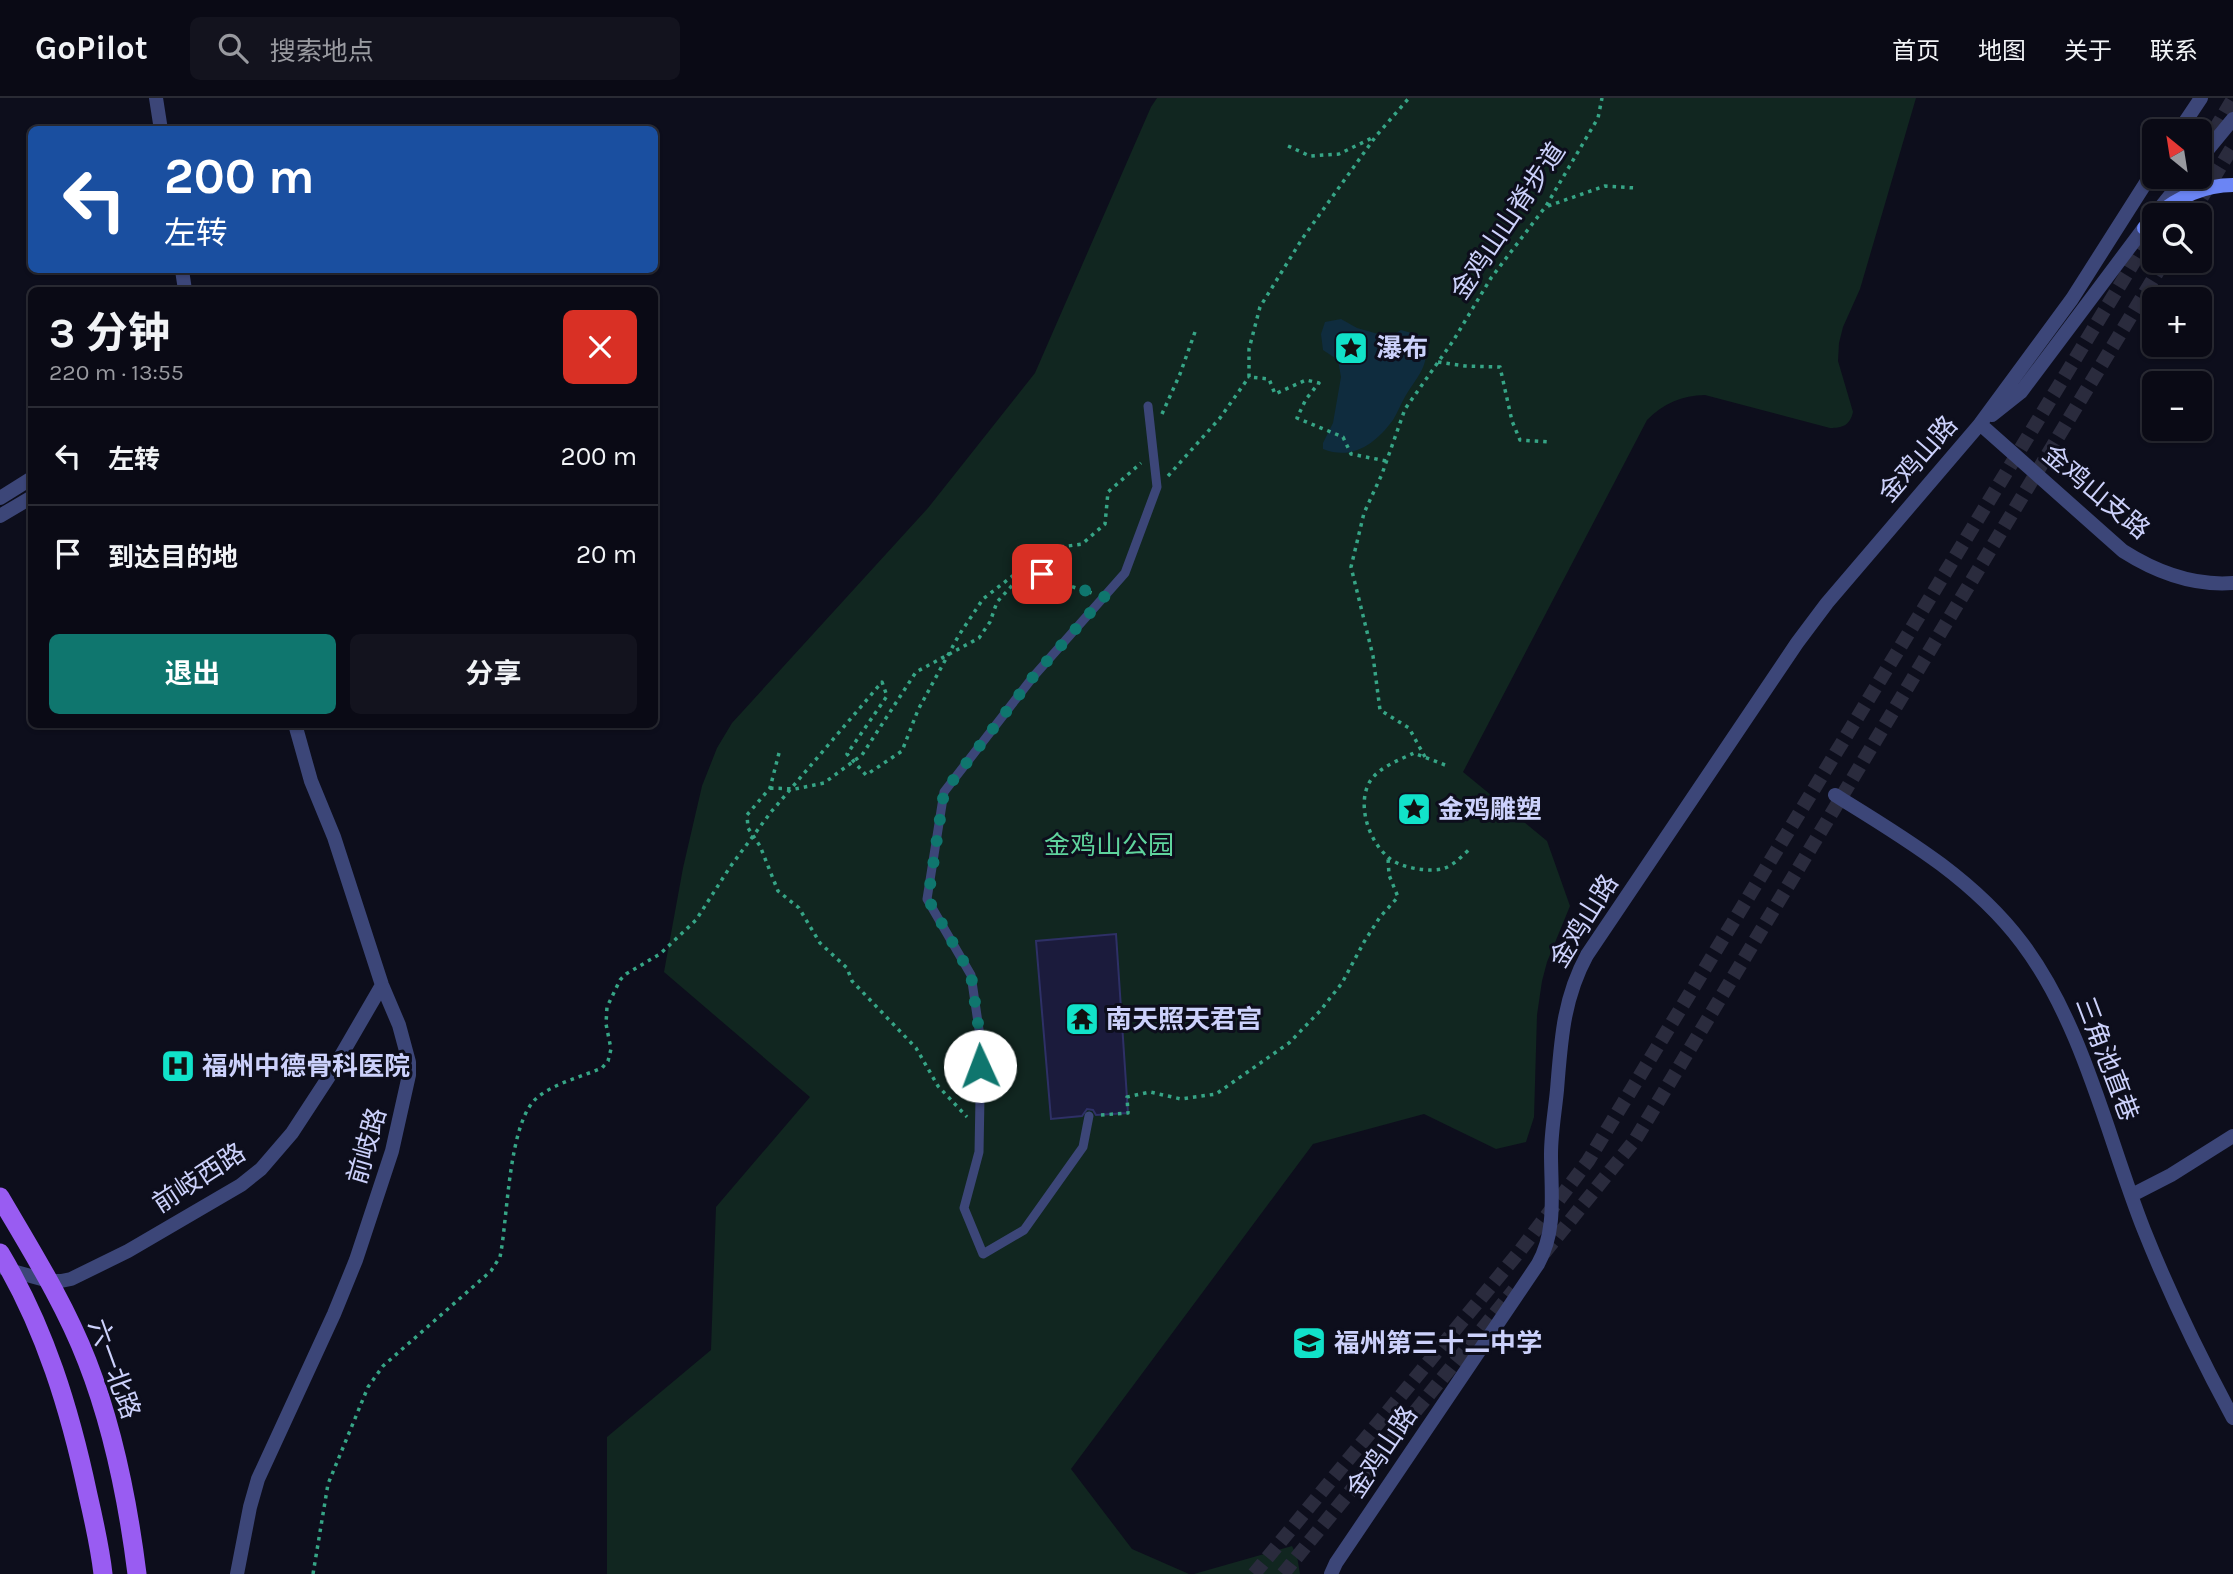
<!DOCTYPE html>
<html lang="zh">
<meta charset="utf-8">
<style>
body{margin:0;font-family:Karla,"Noto Sans SC",sans-serif;background:#13131e;color:#f1f3f6;height:100vh;display:flex;flex-direction:column;font-size:26px;white-space:nowrap}
*{box-sizing:border-box;margin:0}
p{font-size:23px;color:#999aa0}
.icon{flex:none;width:38px;height:38px;fill:none;stroke:currentColor;stroke-width:2;stroke-linecap:round;stroke-linejoin:round}
.map{position:relative;flex:1;overflow:hidden}
.drawer{position:absolute;left:28px;top:189px;width:630px;height:441px;display:flex;flex-direction:column;background:#0a0a15;border-radius:10px;box-shadow:0 2px 5px #0004,0 0 0 2px #2a2b34}
.drawer>*{flex:none}
.guide{position:absolute;left:28px;top:28px;width:630px;height:147px;border-radius:10px;box-shadow:0 2px 5px #0004,0 0 0 2px #2a2b34;background:#1a4fa0;color:#fff;overflow:hidden}
.needle{width:46px;rotate:330deg}
.fabs{position:absolute;left:2142px;top:21px;display:grid;gap:14px}
.fabs a{display:grid;place-items:center;width:70px;height:70px;border-radius:10px;background:#0a0a15;box-shadow:0 2px 5px #0004,0 0 0 2px #2a2b34;font-size:35px}
.pin{position:absolute;display:grid;place-items:center;width:60px;height:60px;color:#fff;margin:-30px;border-radius:14px;box-shadow:0 4px 10px #0006}
.me{position:absolute;width:77px;margin:-38px;rotate:358deg;stroke-linejoin:round;filter:drop-shadow(0 0 5px #0008)}
.turn{display:flex;align-items:center;gap:24px;height:147px;padding:0 21px;font-size:32px}
.turn .icon{width:91px;height:91px;stroke-width:2.5}
.turn b{display:block;font-size:49px;line-height:60px}
.round{display:grid;place-items:center;flex:none;width:74px;height:74px;border-radius:10px;background:#13131e}
.summary{display:flex;align-items:center;justify-content:space-between;height:119px;padding:0 21px}
h1{font-size:42px;font-weight:700;line-height:52px}
.button{display:flex;gap:14px;margin-top:auto;padding:14px 21px}
.button a{flex:1;height:80px;border-radius:10px;background:#0f766e;color:#fff;font-size:28px;font-weight:700;line-height:80px;text-align:center}
.button a+a{background:#13131e;color:#f1f3f6}
ul{padding:0;list-style:none}
li{display:flex;align-items:center;gap:21px;height:98px;padding:0 21px;border-top:2px solid #2a2b34}
li div{flex:1}
li b{display:block;font-size:26px}
li em{font-style:normal}
header{display:flex;align-items:center;gap:42px;box-sizing:border-box;height:98px;padding:0 35px;background:#0a0a15;border-bottom:2px solid #2a2b34}
header strong{font-size:33px}
nav{display:flex;gap:38px;margin-inline-start:auto;font-size:24px}
.search{width:490px;height:63px;background:#13131e;display:flex;align-items:center;gap:18px;box-sizing:border-box;padding:0 24px;border-radius:10px;color:#999aa0;font-size:26px}
.map>svg:first-child{display:block}
.green{fill:#112620}
.water{fill:#0f2c3e}
.building{fill:#1b1b3c;stroke:#2e3066;stroke-width:2}
.lines{fill:none;stroke-linecap:round;stroke-linejoin:round}
.secondary-tunnel{stroke:#2a2b3d;stroke-width:14;stroke-dasharray:14 7;stroke-linecap:butt}
.path{stroke:#36a586;stroke-width:3.5;stroke-dasharray:3.5 5;stroke-linecap:butt}
.service{stroke:#3c4678;stroke-width:9}
.tertiary{stroke:#3c4678;stroke-width:14}
.secondary{stroke:#6b85f4;stroke-width:14}
.primary{stroke:#995cf2;stroke-width:19}
.route{stroke:#0f766e;stroke-width:12;stroke-dasharray:0 21.6}
.labels{text-anchor:middle;dominant-baseline:central;stroke-width:6;stroke-linejoin:round;paint-order:stroke}
.street-label{font-size:26px;fill:#ccd1fb;stroke:#0d0e1c}
.poi-label{font-size:26px;font-weight:bold;fill:#ccd1fb;stroke:#0d0e1c;text-anchor:start}
.park-label{font-size:26px;fill:#5fd49d;stroke:#0d0e1c}
</style>
<header>
<strong>GoPilot</strong>
<div class="search"><svg class="icon" aria-label="search" viewBox="0 0 24 24"><circle cx="10" cy="10" r="6"/><path d="M15 15l6 6"/></svg>搜索地点</div>
<nav><a>首页</a><a>地图</a><a>关于</a><a>联系</a></nav>
</header>
<div class="map">
<svg width="2233" height="1476" viewBox="0 0 2233 1476">
<rect width="100%" height="100%" fill="#0d0e1c"/>
<path class="green" d="M 1157,0 L 1916,0 L 1860,191 L 1843,229 L 1839,245 L 1838,263 L 1853,314 C 1850,327 1843,330 1830,330 L 1705,297 C 1682,297 1663,306 1647,322 L 1463,674 L 1547,743 L 1570,808 L 1547,864 L 1542,883 L 1537,917 L 1534,1019 L 1526,1044 L 1496,1051 L 1424,1016 L 1313,1046 L 1071,1371 L 1132,1451 L 1189,1476 L 607,1476 L 607,1339 L 711,1252 L 716,1109 L 810,999 L 664,874 L 683,770 L 702,688 L 717,650 L 732,625 L 928,410 L 1035,275 L 1151,9 Z
M 1292,1448 L 1297,1458 L 1300,1476 L 1194,1476 Z"/>
<path class="water" d="M 1341,221 L 1357,230 L 1389,239 L 1401,232 L 1422,238 C 1433,264 1419,276 1406,297 C 1401,305 1398,314 1393,322 C 1376,345 1353,363 1323,351 L 1323,345 L 1333,325 L 1341,279 L 1338,262 L 1323,252 L 1321,236 L 1325,224 Z"/>
<path class="building" d="M 1116,836 L 1128,1015 L 1096,1017 L 1093,1012 L 1087,1011 L 1082,1018 L 1051,1021 L 1036,843 Z"/>
<g class="lines">
<path class="secondary-tunnel" d="M 2203,51 L 2233,1
M 2191,117 L 2233,48
M 1544,1155 L 1635,1042 L 2164,163
M 1254,1476 L 1519,1154 L 1588,1063 L 2154,131
M 1283,1476 L 1514,1192"/>
<path class="path" d="M 1288,48 L 1310,58 L 1339,56 L 1374,39
M 1548,108 L 1605,88 L 1635,90
M 1438,264 L 1465,268 L 1500,269 L 1512,323 L 1520,342 L 1549,344
M 1162,316 L 1180,276 L 1195,234
M 1386,363 L 1351,356 L 1343,339 L 1297,320 L 1306,301 L 1319,285 L 1306,282 L 1275,296 L 1269,281 L 1249,279 L 1249,251 L 1260,209 L 1302,141 L 1376,38 L 1409,0
M 1168,378 L 1220,320 L 1249,279
M 779,655 L 770,690 L 747,717 L 748,730 L 760,748 L 778,793 L 799,810 L 820,845 L 847,870 L 852,883 L 916,950 L 938,988 L 967,1019
M 1425,659 L 1409,630 L 1380,612 L 1373,558 L 1351,469 L 1364,415 L 1382,376 L 1405,311 L 1453,243 L 1491,180 L 1546,108 L 1598,20 L 1602,0
M 1445,667 L 1414,655 C 1399,662 1377,670 1369,685 C 1357,708 1369,743 1388,759 C 1399,770 1431,775 1445,770 C 1454,767 1464,756 1471,750
M 770,690 L 795,691 L 824,685 L 862,657 L 916,574 L 979,540 L 990,524 L 997,504 L 1029,469 L 1054,483 L 1092,495
M 1101,1017 L 1128,1015 L 1127,999 L 1150,994 L 1181,1001 L 1216,996 L 1289,945 L 1320,913 L 1342,885 L 1364,844 L 1380,819 L 1398,799 L 1389,777 L 1388,760
M 313,1476 L 328,1386 L 368,1289 L 383,1268 L 491,1173 L 500,1159 C 508,1121 508,1022 538,999 C 555,985 581,979 602,970 L 608,963 L 611,951 L 606,926 L 607,909 L 620,882 L 626,876 L 660,856 L 696,822 L 730,769 L 771,714 L 882,584 L 887,598 L 847,656 L 866,677 L 902,653 L 918,612 L 959,537 L 983,501 L 1047,451 L 1082,446 L 1105,426 L 1108,394 L 1141,365"/>
<path class="service" d="M 1089,1018 L 1083,1049 L 1024,1132 L 983,1156 L 964,1110 L 979,1054 L 981,945 L 971,877 L 927,801 L 944,694 L 1033,579 L 1125,475 L 1157,389 L 1148,308"/>
<path class="tertiary" d="M 156,0 L 161,32
M 2179,33 L 2201,0
M 2200,61 L 2233,21
M 182,172 L 185,192
M 1992,317 L 2021,294 L 2144,130 L 2185,79
M 1980,326 L 2123,453 C 2156,474 2194,488 2233,485
M 0,400 L 32,380
M 0,418 L 32,399
M 1835,697 C 1903,739 1973,780 2022,845 C 2083,926 2107,1038 2144,1132 C 2170,1197 2200,1259 2233,1320
M 2132,1097 L 2171,1077 L 2233,1038
M 5,1171 L 49,1183 L 61,1183 L 71,1181 L 128,1153 L 241,1087 L 261,1071 L 292,1035 L 328,980 L 382,887
M 237,1476 L 250,1409 L 258,1381 L 334,1216 L 356,1162 L 392,1053 L 409,977 L 409,964 L 399,927 L 382,887 L 334,739 L 311,683 L 295,626
M 1331,1476 L 1336,1465 L 1538,1166 C 1557,1132 1551,1094 1551,1056 C 1551,1035 1555,1013 1557,992 C 1561,943 1563,901 1587,857 L 1797,545 L 1827,505 L 1980,326 L 2072,201 L 2154,72"/>
<path class="secondary" d="M 2157,117 C 2178,99 2205,87 2233,87
M 2144,130 L 2154,120"/>
<path class="primary" d="M 0,1099 C 31,1152 65,1206 87,1263 C 114,1332 128,1404 137,1476
M 0,1155 C 45,1230 70,1312 88,1397 C 94,1423 100,1449 103,1476"/>
</g>
<g class="lines">
<path class="route" d="M 980,968 L 981,946 L 971,877 L 928,801 L 944,694 L 1033,579 L 1105,498 L 1080,491 L 1042,476"/>
</g>
<defs>
<g id="sight-square" transform="scale(1.75)"><rect x="-9" y="-9" width="18" height="18" rx="4" fill="#11e2c9" stroke="#0d0e1c"/><path d="M0-6L1.8-2.2L6-1.7L2.9 1.2L3.7 5.4L0 3.3L-3.7 5.4L-2.9 1.2L-6-1.7L-1.8-2.2Z" fill="#111"/></g>
<g id="temple-square" transform="scale(1.75)"><rect x="-9" y="-9" width="18" height="18" rx="4" fill="#11e2c9" stroke="#0d0e1c"/><path d="M0-6L5-2H3V0L6.5 2.5H4V6H1.5V3h-3V6H-4V2.5H-6.5L-3 0V-2H-5Z" fill="#111"/></g>
<g id="hospital-square" transform="scale(1.75)"><rect x="-9" y="-9" width="18" height="18" rx="4" fill="#11e2c9" stroke="#0d0e1c"/><path d="M-5-5h3v3.5h4V-5h3V5h-3V1.5h-4V5h-3Z" fill="#111"/></g>
<g id="school-square" transform="scale(1.75)"><rect x="-9" y="-9" width="18" height="18" rx="4" fill="#11e2c9" stroke="#0d0e1c"/><path d="M0-5L7-2L0 1L-7-2ZM-4 1L0 2.5L4 1V4Q0 6-4 4Z" fill="#111"/></g>
</defs>
<g fill-rule="evenodd">
<use href="#sight-square" x="1351" y="250"/>
<use href="#sight-square" x="1414" y="711"/>
<use href="#temple-square" x="1082" y="921"/>
<use href="#hospital-square" x="178" y="968"/>
<use href="#school-square" x="1309" y="1245"/>
</g>
<g class="labels">
<g class="street-label">
<text transform="translate(1508 123) rotate(-56)">金鸡山山脊步道</text>
<text transform="translate(1918 361) rotate(-49)">金鸡山路</text>
<text transform="translate(2096 394) rotate(40)">金鸡山支路</text>
<text transform="translate(1584 823) rotate(-58)">金鸡山路</text>
<text transform="translate(2107 961) rotate(69)">三角池直巷</text>
<text transform="translate(367 1048) rotate(-74)">前岐路</text>
<text transform="translate(199 1080) rotate(-33)">前岐西路</text>
<text transform="translate(114 1271) rotate(70)">六一北路</text>
<text transform="translate(1382 1354) rotate(-56)">金鸡山路</text>
</g>
<g class="poi-label">
<text x="1376" y="250">瀑布</text>
<text x="1438" y="711">金鸡雕塑</text>
<text x="1106" y="921">南天照天君宫</text>
<text x="202" y="968">福州中德骨科医院</text>
<text x="1334" y="1245">福州第三十二中学</text>
</g>
<g class="park-label">
<text x="1109" y="747">金鸡山公园</text>
</g>
</g>
</svg>
<div class="fabs">
<a><svg class="needle" viewBox="-14 -14 28 28"><path d="M0-13l5 13h-10z" fill="#e53935"/><path d="M0 13l5-13h-10z" fill="#999aa0"/></svg></a>
<a><svg class="icon" aria-label="search" viewBox="0 0 24 24"><circle cx="10" cy="10" r="6"/><path d="M15 15l6 6"/></svg></a>
<a>+</a>
<a>−</a>
</div>
<div class="pin" style="left:1042px;top:476px;background:#d93025"><svg class="icon" aria-label="arrive" viewBox="0 0 24 24"><path d="M6 21V4h12l-3 4 3 4H6"/></svg></div>
<svg class="me" style="left:980px;top:968px" viewBox="-20 -20 40 40"><circle r="19" fill="#fff"/><path d="M0-13L10 11 0 6-10 11z" fill="#0f766e"/></svg>
<div class="guide">
<div class="turn"><svg class="icon" aria-label="left" viewBox="0 0 24 24"><path d="M17 20v-9H6M10 6l-5 5 5 5"/></svg><div><b>200 m</b>左转</div></div>
</div>
<section class="drawer">
<div class="summary"><div><h1>3 分钟</h1><p>220 m · 13:55</p></div><a class="round" style="background:#d93025;color:#fff"><svg class="icon" aria-label="close" viewBox="0 0 24 24"><path d="M6 6l12 12M18 6L6 18"/></svg></a></div>
<ul>
<li><svg class="icon" aria-label="left" viewBox="0 0 24 24"><path d="M17 20v-9H6M10 6l-5 5 5 5"/></svg><div><b>左转</b></div><em>200 m</em></li>
<li><svg class="icon" aria-label="arrive" viewBox="0 0 24 24"><path d="M6 21V4h12l-3 4 3 4H6"/></svg><div><b>到达目的地</b></div><em>20 m</em></li>
</ul>
<div class="button"><a>退出</a><a>分享</a></div>
</section>
</div>
